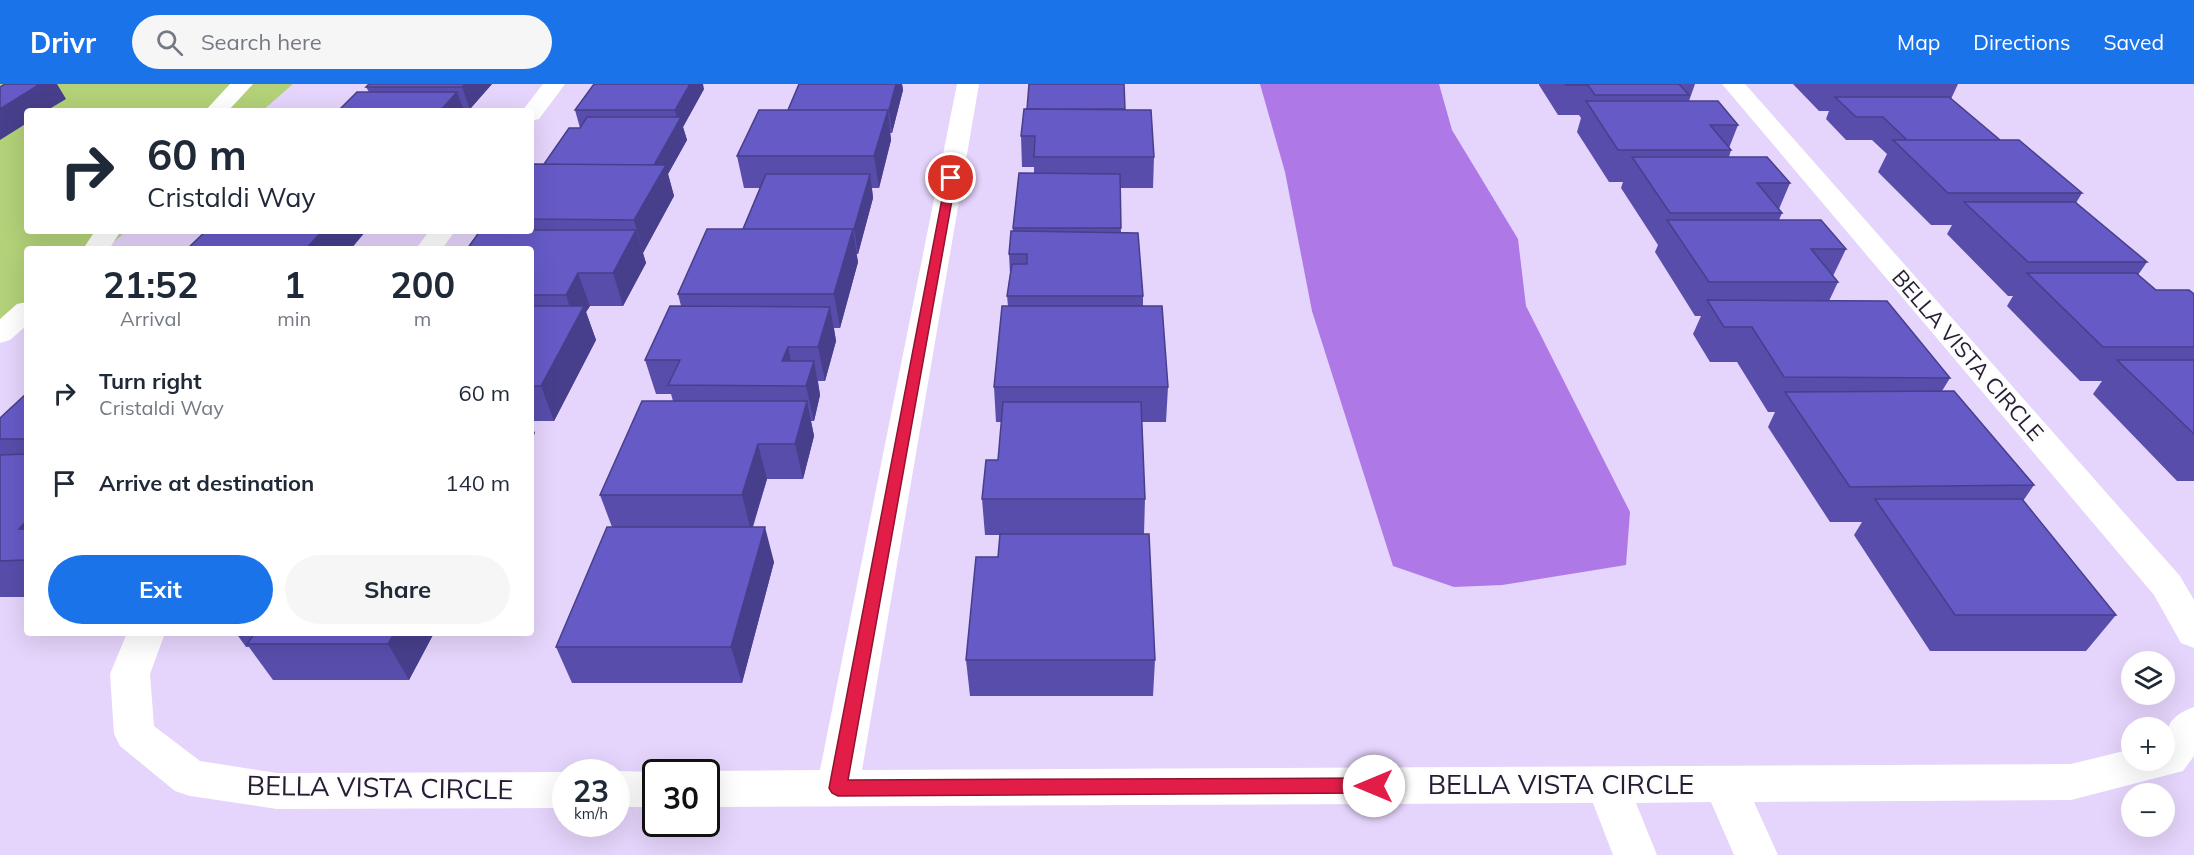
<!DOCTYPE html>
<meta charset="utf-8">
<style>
body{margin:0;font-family:Mulish,sans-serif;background:#f6f6f7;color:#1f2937;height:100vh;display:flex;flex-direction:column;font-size:22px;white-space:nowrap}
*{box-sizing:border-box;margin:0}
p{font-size:20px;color:#747a83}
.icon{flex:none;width:33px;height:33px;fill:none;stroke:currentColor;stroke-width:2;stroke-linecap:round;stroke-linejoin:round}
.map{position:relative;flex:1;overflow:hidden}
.drawer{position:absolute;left:24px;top:162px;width:510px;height:390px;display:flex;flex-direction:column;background:#fff;border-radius:6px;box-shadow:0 6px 24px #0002}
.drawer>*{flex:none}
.banner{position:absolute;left:24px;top:24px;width:510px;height:126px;border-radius:6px;box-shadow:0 6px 24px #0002;background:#fff;color:#1f2937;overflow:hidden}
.buttons{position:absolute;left:2121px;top:567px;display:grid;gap:12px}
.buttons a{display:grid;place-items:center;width:54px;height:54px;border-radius:50%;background:#fff;box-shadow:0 6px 24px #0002;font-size:30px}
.speed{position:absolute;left:552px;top:675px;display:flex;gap:12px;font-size:30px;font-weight:700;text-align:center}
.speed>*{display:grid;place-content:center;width:78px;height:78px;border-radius:50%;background:#fff;box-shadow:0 6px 24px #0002;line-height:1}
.speed small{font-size:15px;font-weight:400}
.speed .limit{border:3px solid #111;border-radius:9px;background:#fff;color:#111}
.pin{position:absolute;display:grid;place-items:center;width:51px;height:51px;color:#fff;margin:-26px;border:3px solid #fff;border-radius:50%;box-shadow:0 2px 6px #0007}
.me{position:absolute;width:66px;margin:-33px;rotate:270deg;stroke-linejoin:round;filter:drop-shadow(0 0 4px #0008)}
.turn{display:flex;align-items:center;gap:21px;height:126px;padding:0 24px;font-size:27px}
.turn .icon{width:78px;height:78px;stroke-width:2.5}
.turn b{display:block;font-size:42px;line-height:51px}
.eta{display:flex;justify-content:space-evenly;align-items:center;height:102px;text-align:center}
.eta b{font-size:36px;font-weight:700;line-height:42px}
.action{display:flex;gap:12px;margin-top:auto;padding:12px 24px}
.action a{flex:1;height:69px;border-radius:36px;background:#1a73e8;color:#fff;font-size:24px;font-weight:700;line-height:69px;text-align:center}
.action a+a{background:#f6f6f7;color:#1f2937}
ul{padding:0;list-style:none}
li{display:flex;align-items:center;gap:18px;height:90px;padding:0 24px}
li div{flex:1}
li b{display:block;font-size:22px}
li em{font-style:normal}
header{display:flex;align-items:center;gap:36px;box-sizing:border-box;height:84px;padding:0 30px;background:#1a73e8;color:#fff}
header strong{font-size:28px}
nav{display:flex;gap:33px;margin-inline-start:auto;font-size:21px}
.search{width:420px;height:54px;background:#f6f6f7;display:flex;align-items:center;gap:15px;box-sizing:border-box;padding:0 21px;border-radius:33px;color:#747a83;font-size:22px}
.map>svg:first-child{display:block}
.green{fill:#b2d178}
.water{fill:#ae79e6}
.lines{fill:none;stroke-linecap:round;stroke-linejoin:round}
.minor{fill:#fff;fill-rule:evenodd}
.wall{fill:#584daa}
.shaded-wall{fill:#473f8b}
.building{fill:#665ac6;stroke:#473f8b;stroke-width:1.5}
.route{fill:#e11d48;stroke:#92132f;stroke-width:1.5}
.labels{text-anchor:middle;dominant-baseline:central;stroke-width:6;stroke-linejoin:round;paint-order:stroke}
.street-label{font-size:22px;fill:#271c34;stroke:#fdfdfd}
.near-street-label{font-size:27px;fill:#271c34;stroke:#fdfdfd}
</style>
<header>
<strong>Drivr</strong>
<div class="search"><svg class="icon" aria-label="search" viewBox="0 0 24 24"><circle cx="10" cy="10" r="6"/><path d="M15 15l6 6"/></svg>Search here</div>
<nav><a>Map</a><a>Directions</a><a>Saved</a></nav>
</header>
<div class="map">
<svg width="2194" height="771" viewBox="0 0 2194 771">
<rect width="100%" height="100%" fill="#e5d4fb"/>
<path class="green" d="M 0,0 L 293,0 L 262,27 L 27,27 L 27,147 L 126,147 L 106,165 L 27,165 L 27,235 L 0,258 Z"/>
<path class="water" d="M 1260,0 L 1439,0 L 1452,46 L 1518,155 L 1526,222 L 1630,428 L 1626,481 L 1502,501 L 1454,503 L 1393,482 L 1312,227 L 1285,88 Z"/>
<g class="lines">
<path class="minor" d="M 230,0 L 253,0 L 228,27 L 205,27 Z
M 543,0 L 565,0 L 539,35 L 531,37 L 531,27 L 522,27 Z
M 957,0 L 979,0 L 862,686 L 2071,680 L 2132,665 L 2132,676 L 2164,676 C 2164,649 2165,633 2194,623 L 2194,672 L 2183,687 L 2071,716 L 1754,718 L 1778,771 L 1734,771 L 1711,718 L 1636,719 L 1657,771 L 1613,771 L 1593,719 L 706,723 L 706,688 L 701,688 L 706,687 L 820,686 Z
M 1722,0 L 1745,0 L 2180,492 L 2194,516 L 2194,564 L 2181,559 L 2154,511 Z
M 95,147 L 121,147 L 109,165 L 83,165 Z
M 429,147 L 455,147 L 442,165 L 416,165 Z
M 27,218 L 27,241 L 10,256 L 0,259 L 0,235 L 17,220 Z
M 127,549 L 165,549 L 150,590 L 154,642 L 200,677 L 277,689 L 566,688 L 569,688 L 566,688 L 566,724 L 277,725 L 190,712 L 175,707 L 120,662 L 114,650 L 110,590 Z
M 616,687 L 661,688 L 656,688 L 656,723 L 616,723 L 616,688 L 611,688 Z"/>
</g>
<path class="wall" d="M 492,0 L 470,25 L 463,25 L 464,27 L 338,27 L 369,8 L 366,3 Z
M 799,0 L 906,0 L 902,0 L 903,6 L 892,49 L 890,49 L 891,56 L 879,104 L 872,104 L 873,114 L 858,170 L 856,170 L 858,178 L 840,244 L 834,244 L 836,257 L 825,297 L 818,297 L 820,311 L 814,337 L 811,337 L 814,352 L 803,395 L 767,395 L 753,443 L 774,478 L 742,599 L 572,599 L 556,563 L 612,443 L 600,411 L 673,317 L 671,310 L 656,310 L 645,276 L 681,222 L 678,210 L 743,145 L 760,104 L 744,104 L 737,72 L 788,26 Z
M 1539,0 L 1695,0 L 1689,17 L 1738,41 L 1729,64 L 1731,66 L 1729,73 L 1790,99 L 1779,125 L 1782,129 L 1779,136 L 1846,165 L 1833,192 L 1838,198 L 1829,217 L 1950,294 L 1942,307 L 2034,401 L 2023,417 L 2116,531 L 2086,567 L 1930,567 L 1854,451 L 1862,438 L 1830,438 L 1768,343 L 1775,328 L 1768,328 L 1737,278 L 1710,278 L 1693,250 L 1701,232 L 1695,232 L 1655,168 L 1658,161 L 1621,104 L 1623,98 L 1609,98 L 1577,48 L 1581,34 L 1579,31 L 1558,31 L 1539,1 Z
M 1793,0 L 1958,0 L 1951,15 L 1999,56 L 2082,109 L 2076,119 L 2147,178 L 2138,191 L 2156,206 L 2194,210 L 2194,397 L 2177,397 L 2093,310 L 2102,297 L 2080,297 L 2007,222 L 2013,212 L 2008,212 L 1947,150 L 1952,141 L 1931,141 L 1878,88 L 1887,70 L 1872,56 L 1846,56 L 1826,35 L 1829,27 L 1819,27 Z
M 704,5 L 683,43 L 687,56 L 668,90 L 674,112 L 643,169 L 646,179 L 623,222 L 590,222 L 586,228 L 596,256 L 554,337 L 531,337 L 531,80 L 544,80 L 580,44 L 575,26 Z
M 1027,25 L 1125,25 L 1154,73 L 1153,104 L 1120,104 L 1121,149 L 1143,212 L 1143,222 L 1168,303 L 1166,338 L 1142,338 L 1145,415 L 1144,450 L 1155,576 L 1153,612 L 970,612 L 966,576 L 998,473 L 1000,451 L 985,451 L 982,415 L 998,376 L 1002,338 L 996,338 L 994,303 L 1008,222 L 1007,212 L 1010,190 L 1009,170 L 1013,144 L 1034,89 L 1034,83 L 1022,83 L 1021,52 Z
M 27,309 L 27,513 L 0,513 L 0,334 Z
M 236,549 L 434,549 L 409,596 L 273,596 L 249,563 L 246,563 Z"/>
<path class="shaded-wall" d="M 40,0 L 57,0 L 66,15 L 46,27 L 27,27 L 27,39 L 0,56 L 0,25 Z
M 465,0 L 492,0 L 470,25 L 462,3 Z
M 690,0 L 703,0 L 704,5 L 683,43 L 687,56 L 668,90 L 674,112 L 643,169 L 634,136 L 654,81 L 678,39 L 675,26 Z
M 896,0 L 902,0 L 903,6 L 892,49 L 889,26 Z
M 457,8 L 464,27 L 440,27 Z
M 888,26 L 891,56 L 879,104 L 874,72 Z
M 870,90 L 873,114 L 858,170 L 854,145 Z
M 853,145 L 858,178 L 840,244 L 834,210 Z
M 636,146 L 646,179 L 623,222 L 613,189 Z
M 322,147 L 366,147 L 351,165 L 306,165 Z
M 578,189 L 590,222 L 586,228 L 596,256 L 554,337 L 541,302 L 575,239 L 566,211 Z
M 830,223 L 836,257 L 825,297 L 818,263 Z
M 788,263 L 795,297 L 782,277 Z
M 814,277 L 820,311 L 814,337 L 806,302 Z
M 807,317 L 814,352 L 803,395 L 795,360 Z
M 531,340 L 535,349 L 531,357 Z
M 758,360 L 767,395 L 751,447 L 742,411 Z
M 27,436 L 27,455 L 19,445 Z
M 765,443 L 774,478 L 742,599 L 731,563 Z
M 394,549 L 434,549 L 409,596 L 388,560 Z"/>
<path class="building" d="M 5,0 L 40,0 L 0,25 L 0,3 Z
M 369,0 L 465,0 L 462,3 L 366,3 Z
M 594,0 L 690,0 L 675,26 L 575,26 Z
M 799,0 L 896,0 L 889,26 L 788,26 Z
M 1029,0 L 1124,0 L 1125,25 L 1027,25 Z
M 1565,0 L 1679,0 L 1689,11 L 1595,11 L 1588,1 L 1566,1 Z
M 357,8 L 457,8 L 440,27 L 338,27 Z
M 1835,13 L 1949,13 L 2000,56 L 1907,56 L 1883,33 L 1856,33 Z
M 1586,17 L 1718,17 L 1738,41 L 1710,41 L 1731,66 L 1618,66 Z
M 1024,25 L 1151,26 L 1154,73 L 1034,73 L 1035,52 L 1021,52 Z
M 759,26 L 888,26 L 874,72 L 737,72 Z
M 587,33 L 681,33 L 654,81 L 544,80 L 569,44 L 580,44 Z
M 1893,56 L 2019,56 L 2082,109 L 1948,109 Z
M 1632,73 L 1767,73 L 1790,99 L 1757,99 L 1782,129 L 1670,129 Z
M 531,80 L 666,81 L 634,136 L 531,135 Z
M 1019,89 L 1120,90 L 1121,144 L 1013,144 Z
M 766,90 L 870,90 L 854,145 L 743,145 Z
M 1964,118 L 2075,118 L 2147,178 L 2028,178 Z
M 1667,136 L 1821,136 L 1846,165 L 1811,165 L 1838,198 L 1709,198 Z
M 707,145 L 853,145 L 834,210 L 678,210 Z
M 531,146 L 636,146 L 613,189 L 578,189 L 566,211 L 531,211 L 531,165 L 467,165 L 480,147 L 531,147 Z
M 206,147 L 322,147 L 306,165 L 187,165 Z
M 1011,147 L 1138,149 L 1143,212 L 1007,212 L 1012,180 L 1027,180 L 1027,170 L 1009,170 Z
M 2027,189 L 2136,189 L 2156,206 L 2189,206 L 2194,210 L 2194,263 L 2103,263 Z
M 1707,216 L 1887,217 L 1950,294 L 1784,293 L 1752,243 L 1724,243 Z
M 531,222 L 584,222 L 541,302 L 531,302 Z
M 670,222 L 830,223 L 818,263 L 788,263 L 782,277 L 814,277 L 806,302 L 668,301 L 680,276 L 645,276 Z
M 1002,222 L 1162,222 L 1168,303 L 994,303 Z
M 2117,276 L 2194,276 L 2194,350 Z
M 1954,307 L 2034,401 L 1850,403 L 1785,308 Z
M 27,309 L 27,355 L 0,355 L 0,334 Z
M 642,317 L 807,317 L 795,360 L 758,360 L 742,411 L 600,411 Z
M 1003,318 L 1141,318 L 1145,415 L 982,415 L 986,376 L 998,376 Z
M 27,370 L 27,436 L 19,445 L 27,445 L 27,473 L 24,476 L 0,477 L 0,371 Z
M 1875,415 L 2022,415 L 2116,531 L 1955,531 Z
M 607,443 L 765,443 L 731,563 L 556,563 Z
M 1000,450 L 1149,450 L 1155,576 L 966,576 L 976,473 L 998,473 Z
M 255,549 L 394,549 L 388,560 L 247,560 Z"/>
<path class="route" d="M 951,91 L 956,94 L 848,696 L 1374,694 L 1381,696 L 1383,702 L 1381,707 L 1374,709 L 838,712 L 832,709 L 829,704 L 946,94 Z"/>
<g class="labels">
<g class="street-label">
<text transform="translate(1968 271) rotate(49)">BELLA VISTA CIRCLE</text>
</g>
<g class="near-street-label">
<text x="1561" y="700">BELLA VISTA CIRCLE</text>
<text transform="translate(380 703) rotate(1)">BELLA VISTA CIRCLE</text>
</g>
</g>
</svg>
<div class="buttons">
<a><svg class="icon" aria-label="layers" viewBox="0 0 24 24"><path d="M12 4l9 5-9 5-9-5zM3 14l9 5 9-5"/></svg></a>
<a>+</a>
<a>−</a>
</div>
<div class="speed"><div>23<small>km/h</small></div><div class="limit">30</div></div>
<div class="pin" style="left:951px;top:94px;background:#d93025"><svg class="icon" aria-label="arrive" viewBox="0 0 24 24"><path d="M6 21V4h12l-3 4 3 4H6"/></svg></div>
<svg class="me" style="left:1374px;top:702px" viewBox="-20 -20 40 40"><circle r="19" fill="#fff"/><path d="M0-13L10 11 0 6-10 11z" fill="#e11d48"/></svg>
<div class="banner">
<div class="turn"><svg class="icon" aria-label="right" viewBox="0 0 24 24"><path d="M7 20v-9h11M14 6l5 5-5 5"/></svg><div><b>60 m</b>Cristaldi Way</div></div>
</div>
<section class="drawer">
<div class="eta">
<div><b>21:52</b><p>Arrival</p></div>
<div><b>1</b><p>min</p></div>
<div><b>200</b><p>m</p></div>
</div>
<ul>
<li><svg class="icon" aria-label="right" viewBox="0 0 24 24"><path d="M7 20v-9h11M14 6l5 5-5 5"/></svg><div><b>Turn right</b><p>Cristaldi Way</p></div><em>60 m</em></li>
<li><svg class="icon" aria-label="arrive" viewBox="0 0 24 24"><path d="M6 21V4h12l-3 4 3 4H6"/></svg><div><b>Arrive at destination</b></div><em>140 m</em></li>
</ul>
<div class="action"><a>Exit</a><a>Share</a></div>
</section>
</div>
